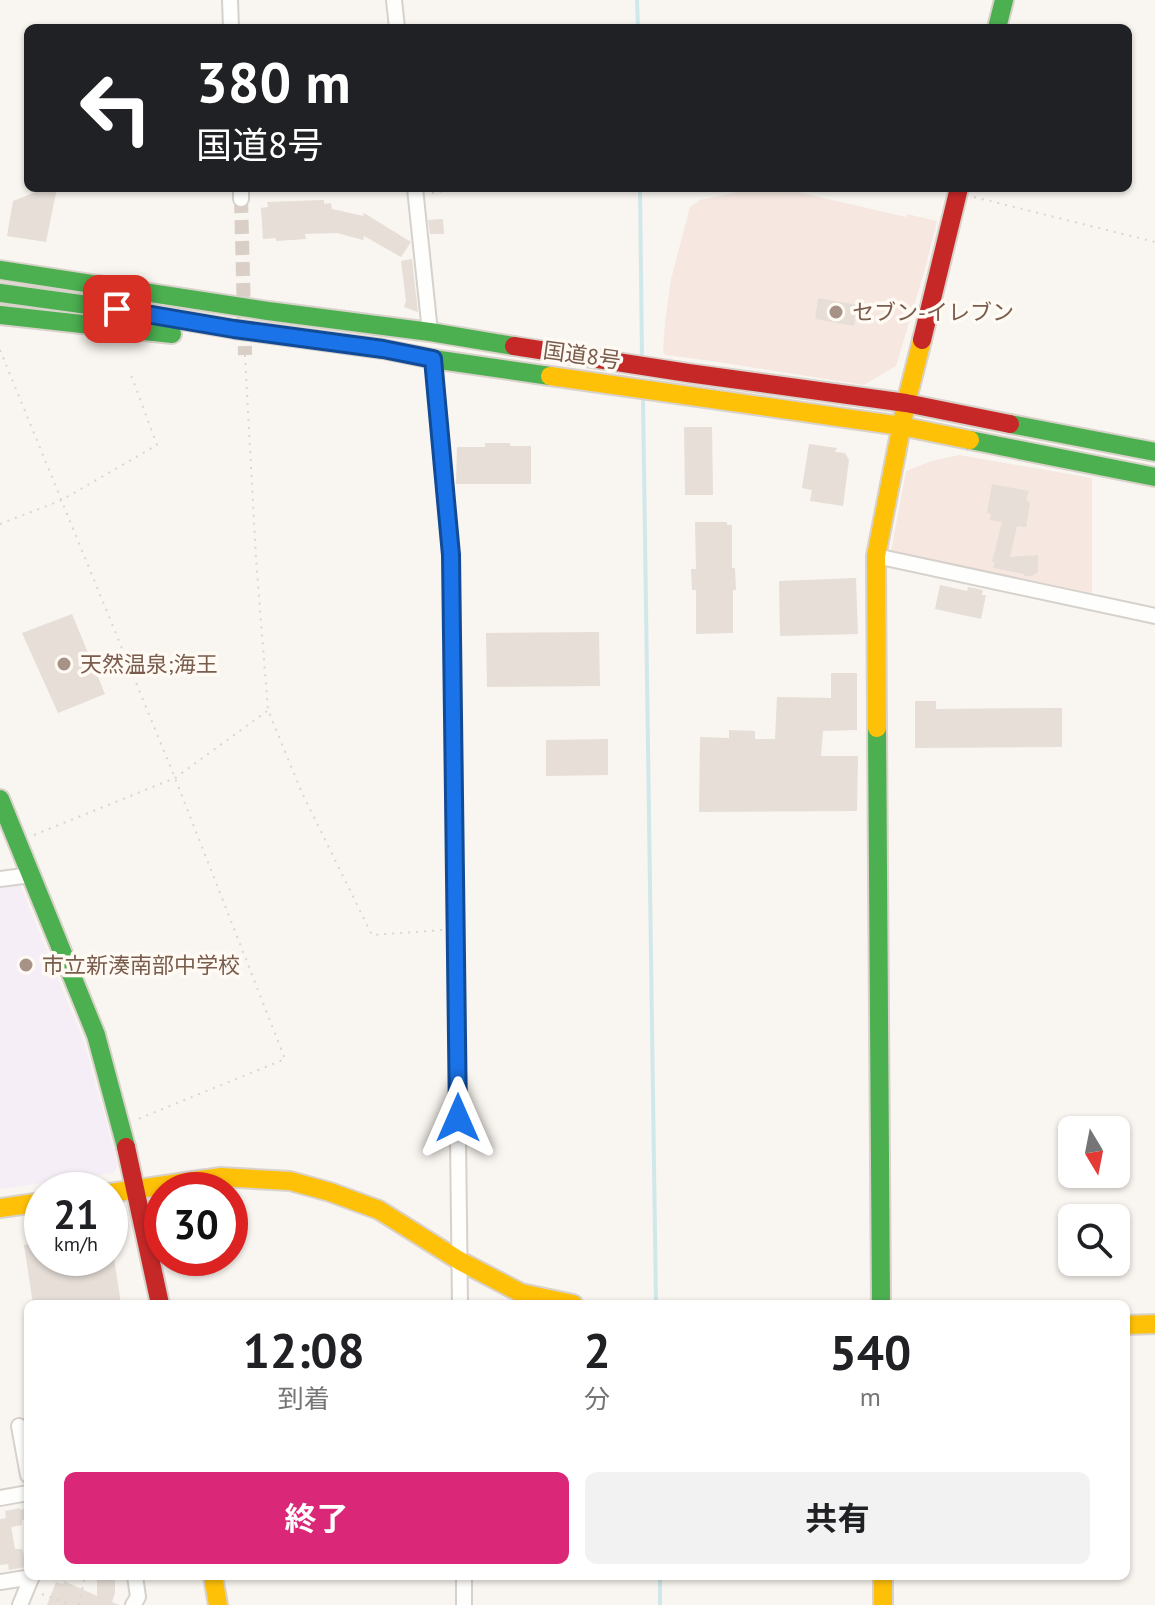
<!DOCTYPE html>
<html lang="ja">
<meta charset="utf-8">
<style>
body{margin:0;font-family:"PT Sans","Noto Sans JP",sans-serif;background:#f2f2f2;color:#202124;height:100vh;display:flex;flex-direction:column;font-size:30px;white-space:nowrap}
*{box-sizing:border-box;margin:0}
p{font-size:26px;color:#757577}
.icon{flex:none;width:44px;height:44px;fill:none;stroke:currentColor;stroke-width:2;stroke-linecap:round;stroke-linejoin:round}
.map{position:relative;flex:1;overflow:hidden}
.drawer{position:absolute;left:24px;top:1300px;width:1106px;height:280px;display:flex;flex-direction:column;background:#fff;border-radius:12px;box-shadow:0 2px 6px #0004}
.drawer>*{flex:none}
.top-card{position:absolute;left:24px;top:24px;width:1108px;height:168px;border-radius:12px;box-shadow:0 2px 6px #0004;background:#202124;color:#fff;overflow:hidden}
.needle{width:52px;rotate:170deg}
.fabs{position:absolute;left:1058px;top:1116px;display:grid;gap:16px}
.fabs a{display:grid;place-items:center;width:72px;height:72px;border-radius:12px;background:#fff;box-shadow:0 2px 6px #0004;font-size:40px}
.speed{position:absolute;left:24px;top:1172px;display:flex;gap:16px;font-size:40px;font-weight:700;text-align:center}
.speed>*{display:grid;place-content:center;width:104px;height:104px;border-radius:50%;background:#fff;box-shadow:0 2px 6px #0004;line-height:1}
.speed small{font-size:20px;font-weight:400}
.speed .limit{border:12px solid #d22;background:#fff;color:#111}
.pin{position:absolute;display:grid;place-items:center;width:68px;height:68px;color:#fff;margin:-34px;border-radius:16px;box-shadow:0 4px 12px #0006}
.me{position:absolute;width:88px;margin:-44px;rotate:0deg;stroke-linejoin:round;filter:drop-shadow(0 0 6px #0008)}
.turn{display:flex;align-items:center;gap:28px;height:168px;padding:0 40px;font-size:36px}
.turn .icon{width:104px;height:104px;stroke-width:2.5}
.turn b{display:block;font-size:56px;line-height:68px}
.eta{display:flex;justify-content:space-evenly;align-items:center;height:136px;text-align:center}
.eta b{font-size:48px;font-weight:700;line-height:56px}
.action{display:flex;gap:16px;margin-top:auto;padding:16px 40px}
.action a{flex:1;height:92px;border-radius:12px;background:#db2777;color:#fff;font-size:32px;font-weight:700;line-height:92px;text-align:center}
.action a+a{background:#f2f2f2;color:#202124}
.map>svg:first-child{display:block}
.commercial{fill:#f6e8e1}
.education{fill:#f6eef6}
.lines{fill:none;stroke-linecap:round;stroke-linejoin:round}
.stream{stroke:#d0e8ea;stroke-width:4}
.building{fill:#e6ded7}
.street-tunnel{stroke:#d9cfc7;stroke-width:14;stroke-dasharray:14 7;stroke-linecap:butt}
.street-casing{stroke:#d7d1cb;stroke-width:18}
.fast-casing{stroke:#d9d2cb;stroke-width:22}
.slow-casing{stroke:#d9d2cb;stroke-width:22}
.jam-casing{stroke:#d9d2cb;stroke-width:22}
.path{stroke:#dcd5d0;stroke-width:2;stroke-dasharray:2 6;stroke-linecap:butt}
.street{stroke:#fefefd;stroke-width:14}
.fast{stroke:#4caf50;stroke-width:18}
.slow{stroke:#ffc107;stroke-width:18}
.jam{stroke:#c62828;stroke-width:18}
.route-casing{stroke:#114b97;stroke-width:20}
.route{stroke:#1a73e8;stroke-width:14}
.poi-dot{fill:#a69286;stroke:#fffaf3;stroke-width:3}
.labels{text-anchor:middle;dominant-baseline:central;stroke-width:7;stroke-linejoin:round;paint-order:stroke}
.poi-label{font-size:22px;fill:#7a5c4d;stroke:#fffaf3;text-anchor:start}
.street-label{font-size:22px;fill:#7a5c4d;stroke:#fffaf3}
</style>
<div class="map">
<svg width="1155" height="1605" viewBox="0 0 1155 1605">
<rect width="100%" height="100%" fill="#f9f5f0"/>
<path class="commercial" d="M 756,188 L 789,190 L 906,217 L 907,214 L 937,221 L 925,269 L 896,366 L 864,385 L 711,361 L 666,355 L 663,352 L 665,322 L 671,279 L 690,207 L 700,200 Z
M 959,455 L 1092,478 L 1092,593 L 891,551 L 906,471 L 932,461 Z"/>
<path class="education" d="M 20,885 L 84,1042 L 118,1164 L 114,1173 L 0,1189 L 0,888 Z"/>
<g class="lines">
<path class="stream" d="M 637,0 L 638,28
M 640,188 L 642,358
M 643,398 L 656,1304
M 660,1576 L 660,1605"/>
</g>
<path class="building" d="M 46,188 L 57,188 L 46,242 L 7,236 L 13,201 Z
M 324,200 L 324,204 L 331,203 L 332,209 L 363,216 L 364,213 L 411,242 L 401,257 L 364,236 L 363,240 L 337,233 L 305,234 L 306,239 L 276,241 L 276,238 L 263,239 L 261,208 L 268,207 L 267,202 Z
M 443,219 L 444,234 L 430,234 L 428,220 Z
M 412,259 L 418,312 L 404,307 L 406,301 L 401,261 Z
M 818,298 L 858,305 L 854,326 L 815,319 Z
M 684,427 L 712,427 L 713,495 L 685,495 Z
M 485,443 L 510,443 L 510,446 L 531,446 L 531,484 L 456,484 L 457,447 L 485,447 Z
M 809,444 L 837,448 L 835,452 L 845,453 L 849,460 L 843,506 L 810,501 L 812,490 L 802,488 Z
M 992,484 L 1029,491 L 1026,499 L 1030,503 L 1026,527 L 1017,526 L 1010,557 L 1038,555 L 1038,572 L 1032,576 L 1024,576 L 1024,574 L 993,568 L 995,562 L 992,562 L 1002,522 L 990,520 L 991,514 L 987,513 Z
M 695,522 L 727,522 L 727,525 L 732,525 L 732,568 L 735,568 L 736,590 L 733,590 L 733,633 L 696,634 L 696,590 L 692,590 L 691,569 L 696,569 Z
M 856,578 L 858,634 L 780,636 L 779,581 Z
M 940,585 L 967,591 L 968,587 L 983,590 L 982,595 L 986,595 L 981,619 L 935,609 Z
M 72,614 L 105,694 L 58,713 L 22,633 Z
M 599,632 L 600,686 L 487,687 L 486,633 Z
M 831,673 L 857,673 L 857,730 L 823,731 L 821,756 L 858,756 L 857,811 L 699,812 L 700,737 L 729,738 L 729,730 L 755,731 L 755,739 L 775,739 L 777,697 L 831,698 Z
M 915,701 L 936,701 L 936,709 L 1062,708 L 1062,747 L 915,748 Z
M 608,739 L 608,775 L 546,776 L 546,740 Z
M 42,1242 L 42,1258 L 114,1258 L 121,1304 L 33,1304 L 24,1245 Z
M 20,1508 L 20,1510 L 24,1509 L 26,1520 L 22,1520 L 22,1525 L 11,1527 L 15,1549 L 21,1549 L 23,1551 L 26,1567 L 9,1570 L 8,1564 L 0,1565 L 0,1519 L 6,1518 L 5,1511 Z
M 97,1576 L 115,1576 L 115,1593 L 112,1602 L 119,1605 L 47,1605 L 56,1582 L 63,1584 L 64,1581 L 97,1596 Z"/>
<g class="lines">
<path class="street-tunnel" d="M 241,199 L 245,355"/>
<g class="street-casing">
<path id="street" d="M 230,0 L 231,28
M 394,0 L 397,28
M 241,188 L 241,199
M 415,188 L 430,332
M 433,359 L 451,555 L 460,1304
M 876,556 L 1155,616
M 0,879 L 31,875
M 19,1426 L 28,1475
M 0,1498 L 28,1493
M 464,1576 L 464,1605
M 0,1582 L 32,1577
M 20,1605 L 32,1576
M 133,1605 L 138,1597 L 135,1576"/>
</g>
<g class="fast-casing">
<path id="fast" d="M 997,28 L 1004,0
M 0,270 L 268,311 L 430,332 L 514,346
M 0,293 L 117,309 L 234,329 L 383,349 L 433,359 L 550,376
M 0,315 L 172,334
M 1010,424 L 1155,452
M 970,440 L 1155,477
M 877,728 L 881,1304
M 0,799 L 96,1035 L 126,1147"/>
</g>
<g class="slow-casing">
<path id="slow" d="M 550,376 L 901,426 L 970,440
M 877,728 L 876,556 L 906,403 L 922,340
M 110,1193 L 221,1177 L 290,1181 L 330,1192 L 379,1210 L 460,1261 L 521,1293 L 573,1304
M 0,1208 L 42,1202
M 1126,1325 L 1155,1324
M 213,1576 L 218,1605
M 883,1576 L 883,1605"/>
</g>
<g class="jam-casing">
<path id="jam" d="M 922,340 L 959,188
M 514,346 L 688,373 L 906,403 L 1010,424
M 126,1147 L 160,1304"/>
</g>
<path class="path" d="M 432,193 L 461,188
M 974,197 L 1155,242
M 0,350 L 175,778 L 285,1059 L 138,1119
M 245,355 L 256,559 L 268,710 L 302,793 L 372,935 L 443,930
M 0,524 L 62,500 L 157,445 L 130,372
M 34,835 L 175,778 L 267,711
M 42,1594 L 71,1605
M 79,1605 L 85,1576"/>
<use href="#street" class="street"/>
<use href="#fast" class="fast"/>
<use href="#slow" class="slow"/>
<use href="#jam" class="jam"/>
</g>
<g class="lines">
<g class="route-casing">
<path id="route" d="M 117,309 L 234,329 L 383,349 L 433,359 L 451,555 L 458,1118"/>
</g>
<use href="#route" class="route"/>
</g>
<g class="poi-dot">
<circle cx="836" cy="312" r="8"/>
<circle cx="64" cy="664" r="8"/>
<circle cx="26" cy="965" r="8"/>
</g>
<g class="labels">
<g class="poi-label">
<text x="852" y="312">セブン-イレブン</text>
<text x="80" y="664">天然温泉;海王</text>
<text x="42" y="965">市立新湊南部中学校</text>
</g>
<g class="street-label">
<text transform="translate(582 355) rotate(8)">国道8号</text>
</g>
</g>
</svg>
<div class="fabs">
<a><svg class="needle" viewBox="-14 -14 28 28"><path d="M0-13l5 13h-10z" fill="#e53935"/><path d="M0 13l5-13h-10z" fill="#757577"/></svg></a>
<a><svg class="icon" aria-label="search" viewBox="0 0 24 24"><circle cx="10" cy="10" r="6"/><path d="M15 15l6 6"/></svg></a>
</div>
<div class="speed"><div>21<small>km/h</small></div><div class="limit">30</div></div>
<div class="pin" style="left:117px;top:309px;background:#d93025"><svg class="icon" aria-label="arrive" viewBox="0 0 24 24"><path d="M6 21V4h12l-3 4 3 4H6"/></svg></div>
<svg class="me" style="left:458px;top:1118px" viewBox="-20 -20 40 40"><path d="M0-17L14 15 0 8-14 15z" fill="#1a73e8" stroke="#fff" stroke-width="4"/></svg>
<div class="top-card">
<div class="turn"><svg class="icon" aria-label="left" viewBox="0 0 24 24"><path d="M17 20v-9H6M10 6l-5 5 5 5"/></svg><div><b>380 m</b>国道8号</div></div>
</div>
<section class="drawer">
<div class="eta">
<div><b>12:08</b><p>到着</p></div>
<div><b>2</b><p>分</p></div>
<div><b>540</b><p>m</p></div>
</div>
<div class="action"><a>終了</a><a>共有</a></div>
</section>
</div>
